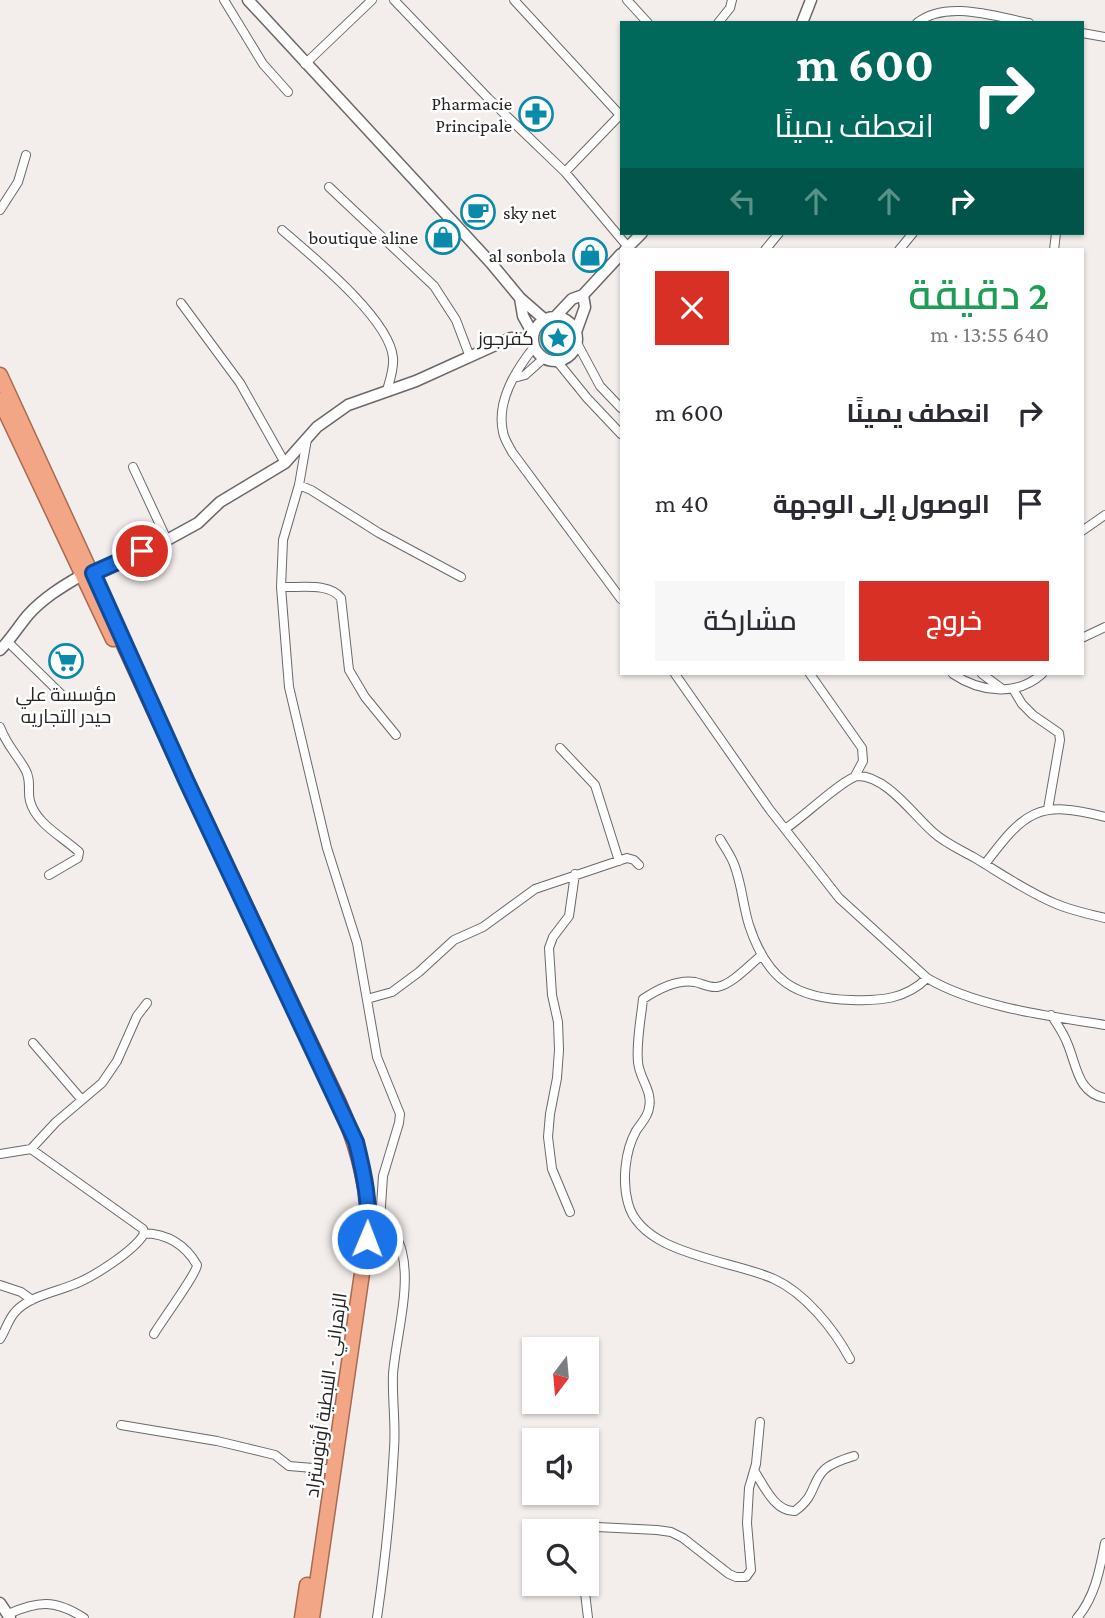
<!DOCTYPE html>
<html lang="ar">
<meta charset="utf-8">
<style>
body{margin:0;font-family:"Crimson Pro",Cairo,serif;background:#f7f7f7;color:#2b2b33;direction:rtl;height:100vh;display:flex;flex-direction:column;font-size:26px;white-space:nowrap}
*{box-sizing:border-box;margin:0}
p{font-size:23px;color:#7c7c81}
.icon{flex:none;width:38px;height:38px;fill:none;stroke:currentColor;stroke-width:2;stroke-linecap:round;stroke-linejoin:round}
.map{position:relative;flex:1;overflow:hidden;direction:ltr}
.side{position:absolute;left:620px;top:248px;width:464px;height:427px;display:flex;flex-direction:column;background:#fff;border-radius:0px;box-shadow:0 2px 5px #0004;direction:rtl}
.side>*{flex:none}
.guide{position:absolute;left:620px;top:21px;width:464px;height:214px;border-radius:0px;box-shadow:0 2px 5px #0004;direction:rtl;background:#00695c;color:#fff;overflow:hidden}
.needle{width:46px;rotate:196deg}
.fabs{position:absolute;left:522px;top:1337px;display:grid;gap:14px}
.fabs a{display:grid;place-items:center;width:77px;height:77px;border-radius:0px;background:#fff;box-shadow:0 2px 5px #0004;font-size:35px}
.pin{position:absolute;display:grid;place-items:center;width:60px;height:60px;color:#fff;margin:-30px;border:4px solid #fff;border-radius:50%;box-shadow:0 2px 7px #0007}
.me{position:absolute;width:77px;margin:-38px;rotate:1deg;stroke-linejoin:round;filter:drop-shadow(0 0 5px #0008)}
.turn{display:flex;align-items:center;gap:24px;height:147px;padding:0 35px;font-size:32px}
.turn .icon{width:91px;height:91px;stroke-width:2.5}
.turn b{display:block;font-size:49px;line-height:60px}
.lanes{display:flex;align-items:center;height:66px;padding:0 35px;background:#0003;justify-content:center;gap:35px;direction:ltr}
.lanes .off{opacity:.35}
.round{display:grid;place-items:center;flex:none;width:74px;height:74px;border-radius:0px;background:#f7f7f7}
.head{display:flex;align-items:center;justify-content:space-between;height:119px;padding:0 35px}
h1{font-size:42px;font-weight:600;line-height:52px;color:#1e9e55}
.primary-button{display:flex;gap:14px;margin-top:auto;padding:14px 35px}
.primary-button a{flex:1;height:80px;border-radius:0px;background:#d93025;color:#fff;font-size:28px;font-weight:600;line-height:80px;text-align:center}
.primary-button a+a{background:#f7f7f7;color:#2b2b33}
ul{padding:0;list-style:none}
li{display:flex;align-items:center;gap:21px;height:91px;padding:0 35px}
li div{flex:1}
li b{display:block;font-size:26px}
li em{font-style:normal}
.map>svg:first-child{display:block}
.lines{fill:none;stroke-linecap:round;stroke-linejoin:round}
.minor-casing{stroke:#6d6867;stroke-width:10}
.tertiary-casing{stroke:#6d6867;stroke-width:13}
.trunk-casing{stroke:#a86a50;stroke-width:17}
.minor{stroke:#fff;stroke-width:8}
.tertiary{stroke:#fff;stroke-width:10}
.trunk{stroke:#f2a686;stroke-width:14}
.route-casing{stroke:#114b97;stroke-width:18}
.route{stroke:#1a73e8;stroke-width:12}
.labels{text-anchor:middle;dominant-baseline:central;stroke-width:5;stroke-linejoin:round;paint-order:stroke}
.poi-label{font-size:19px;fill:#272524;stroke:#fff;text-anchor:end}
.street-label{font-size:19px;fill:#272524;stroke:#fff}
</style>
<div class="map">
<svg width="1105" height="1618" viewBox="0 0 1105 1618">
<rect width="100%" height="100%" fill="#f3eeec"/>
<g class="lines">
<g class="minor-casing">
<path id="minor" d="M 224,0 L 263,64 L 288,92
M 394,0 L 488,98 L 565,172 L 628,247
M 514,0 L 620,115
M 627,0 L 648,23
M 718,23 L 730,8 L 732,0
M 917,23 C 946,0 993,16 1029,23
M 1082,33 L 1105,37
M 305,64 L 372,0
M 565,172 L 621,114
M 329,187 L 434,286 L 456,320 L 470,357
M 0,210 L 18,182 L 26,155
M 282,230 C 312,256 390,319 393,358 C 394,369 390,380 387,390
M 765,250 L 779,233
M 899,250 L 913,233
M 1054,250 L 1056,233
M 181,303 L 240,383 L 285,463
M 577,343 L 600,386 L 621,408
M 534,347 C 516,370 496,401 503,432 C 504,439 509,446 512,452 L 621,599
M 557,361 L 587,398 L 621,434
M 514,378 L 525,375 L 544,358
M 307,439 L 299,485 L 283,540 L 281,587 L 289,687 L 327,848 L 357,943 L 377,1057 L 400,1114 L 399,1123 L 383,1176 L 380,1221
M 133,467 L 167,540
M 299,485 L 311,490 L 379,533 L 461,577
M 1082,531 L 1105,515
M 281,587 C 299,588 329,582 341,598 L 349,670 L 365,697 L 396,735
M 1082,638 L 1105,627
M 8,642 L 61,694
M 675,674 L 770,810 L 839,898 L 927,978 C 976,1007 1049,1016 1105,1025
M 810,674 L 862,748 L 863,761 L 855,776
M 953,674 C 980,692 1016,697 1042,674
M 982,674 L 1001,688
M 1013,689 L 1022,704 L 1033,715 L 1059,733 L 1060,740 L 1048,809
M 0,727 C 7,746 16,753 25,769 C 32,781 27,790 30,801 C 36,824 63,837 79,852 L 78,858 L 49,875
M 560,748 L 595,785 L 619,861
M 785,829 C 801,819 845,777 858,776 C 887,776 914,816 934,833 C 945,843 961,850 975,858 C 1000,873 1026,891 1054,903 C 1070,910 1088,914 1105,918
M 720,839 C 725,848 732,857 735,867 C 742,886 743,906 749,925 C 767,980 795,999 852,1000 C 881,1001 906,999 927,978
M 985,864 C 1024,812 1038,799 1105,817
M 762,955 C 749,965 733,984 717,987 C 709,988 703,984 695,982 C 677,979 658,989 643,999 C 641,1019 636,1042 638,1062 C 639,1078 653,1091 649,1108 C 648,1117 641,1123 636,1131 C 625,1151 622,1181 628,1203 C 641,1255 733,1260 774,1279 C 805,1293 834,1329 850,1359
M 367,999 L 392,992 L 419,972 L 454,940 L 483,927 L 535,889 L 627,858 L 634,860 L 639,865
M 1051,1015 C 1058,1025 1064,1034 1068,1045 C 1077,1067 1078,1093 1105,1098
M 33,1043 L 82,1100
M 0,1154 L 31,1149 L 56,1122 L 102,1083 L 117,1061 L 137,1016 L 147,1003
M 570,1212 L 552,1169 L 548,1137 L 550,1114 L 557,1078 L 559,1050 L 558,1022 L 552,995 L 549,948 L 553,937 L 569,916 L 575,874
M 144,1233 C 168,1234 185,1244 197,1265 C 197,1273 161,1322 154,1334
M 0,1285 L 21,1292 L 32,1300
M 0,1339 C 6,1330 8,1319 16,1311 C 30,1296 56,1292 75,1284 C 93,1277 134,1251 144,1234 L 143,1229 L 31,1149
M 121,1425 L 217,1441 L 275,1455 L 289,1466 L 325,1469
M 755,1472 C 764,1486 775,1512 795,1511 C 816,1496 811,1483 824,1470 C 831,1463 844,1459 854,1456
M 584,1531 L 597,1527 L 657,1530 L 671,1532 L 683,1538 L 729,1574 L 736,1577 L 746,1577 L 751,1570 L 747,1523 L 749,1488 L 756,1464 L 760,1422
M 584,1584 L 588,1618
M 8,1614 C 38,1601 55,1599 84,1618
M 377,1618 C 385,1562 391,1505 394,1449 C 396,1424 392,1399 393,1374 C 396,1337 411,1288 402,1252 C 399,1239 390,1226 377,1220
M 1077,1618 C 1095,1597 1100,1569 1105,1543"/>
</g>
<g class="tertiary-casing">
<path id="tertiary" d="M 248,0 L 491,263 L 520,298 L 544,319
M 802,23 L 811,0
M 625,250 L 642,233
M 520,298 L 523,316 L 533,334
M 556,316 L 572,299 L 583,295 L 621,254
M533 339a22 22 0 1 1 44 0a22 22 0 1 1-44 0Z
M 576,332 L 585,307 L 583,295
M 93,573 L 167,540 L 198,523 L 220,502 L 285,463 L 317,427 L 348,405 L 416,381 L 511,338 L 533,340
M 0,650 C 11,639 18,627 28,615 C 43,598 63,586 82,575
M 0,1603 L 10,1618"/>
</g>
<g class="trunk-casing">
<path id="trunk" d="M 0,375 L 186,780 L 339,1103 C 357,1144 364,1174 370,1218 L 312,1618
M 0,400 L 113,639
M 302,1618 L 307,1585"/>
</g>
<use href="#minor" class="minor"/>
<use href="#tertiary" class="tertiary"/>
<use href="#trunk" class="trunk"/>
</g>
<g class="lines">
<g class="route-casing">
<path id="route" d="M 142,551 L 93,573 L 186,780 L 356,1142 C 364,1174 371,1206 367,1239"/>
</g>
<use href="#route" class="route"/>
</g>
<defs>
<g id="pharmacy-ring" transform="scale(1.75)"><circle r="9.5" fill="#fff" stroke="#0a8aab" stroke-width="1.5"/><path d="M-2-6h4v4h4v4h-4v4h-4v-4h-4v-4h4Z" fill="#0a8aab"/></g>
<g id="cafe-ring" transform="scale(1.75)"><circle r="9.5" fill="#fff" stroke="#0a8aab" stroke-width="1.5"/><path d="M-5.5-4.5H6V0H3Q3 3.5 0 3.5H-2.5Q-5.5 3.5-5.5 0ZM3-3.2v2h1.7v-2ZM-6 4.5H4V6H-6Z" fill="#0a8aab"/></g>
<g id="shop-ring" transform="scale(1.75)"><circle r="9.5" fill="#fff" stroke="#0a8aab" stroke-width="1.5"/><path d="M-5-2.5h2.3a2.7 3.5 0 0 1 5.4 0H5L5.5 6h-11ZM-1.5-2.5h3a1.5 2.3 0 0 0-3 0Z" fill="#0a8aab"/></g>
<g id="sight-ring" transform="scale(1.75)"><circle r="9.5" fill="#fff" stroke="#0a8aab" stroke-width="1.5"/><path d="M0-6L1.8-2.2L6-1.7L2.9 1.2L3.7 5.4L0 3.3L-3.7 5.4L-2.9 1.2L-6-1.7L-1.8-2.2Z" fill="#0a8aab"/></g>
<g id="supermarket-ring" transform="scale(1.75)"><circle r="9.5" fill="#fff" stroke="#0a8aab" stroke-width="1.5"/><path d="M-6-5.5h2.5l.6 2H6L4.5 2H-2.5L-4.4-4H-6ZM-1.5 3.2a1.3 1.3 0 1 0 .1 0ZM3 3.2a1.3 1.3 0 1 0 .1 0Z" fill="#0a8aab"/></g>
</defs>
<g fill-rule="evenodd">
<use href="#pharmacy-ring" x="536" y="114"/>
<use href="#cafe-ring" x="478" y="212"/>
<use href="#shop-ring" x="443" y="237"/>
<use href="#shop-ring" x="590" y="255"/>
<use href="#sight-ring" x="558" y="338"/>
<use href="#supermarket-ring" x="66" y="661"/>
</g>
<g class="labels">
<g class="poi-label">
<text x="512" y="103">Pharmacie<tspan x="512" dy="22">Principale</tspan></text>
<text x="503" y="212" text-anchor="start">sky net</text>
<text x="418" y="237">boutique aline</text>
<text x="566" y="255">al sonbola</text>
<text x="534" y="338">كفرجوز</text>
<text x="66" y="694" text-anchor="middle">مؤسسة علي<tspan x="66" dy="22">حيدر التجاريه</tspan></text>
</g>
<g class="street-label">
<text transform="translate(326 1395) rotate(-82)">الزهراني - النبطية أوتوستراد</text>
</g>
</g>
</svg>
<div class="fabs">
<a><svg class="needle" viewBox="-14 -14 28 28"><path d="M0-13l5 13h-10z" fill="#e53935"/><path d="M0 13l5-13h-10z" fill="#7c7c81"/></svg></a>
<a><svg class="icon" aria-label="sound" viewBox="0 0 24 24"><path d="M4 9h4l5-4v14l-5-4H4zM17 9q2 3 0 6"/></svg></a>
<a><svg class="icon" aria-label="search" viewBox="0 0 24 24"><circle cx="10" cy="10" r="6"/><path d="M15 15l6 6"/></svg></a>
</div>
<div class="pin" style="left:142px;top:551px;background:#d93025"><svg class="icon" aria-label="arrive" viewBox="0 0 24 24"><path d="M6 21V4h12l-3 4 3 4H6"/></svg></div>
<svg class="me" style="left:367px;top:1239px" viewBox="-20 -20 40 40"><circle r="17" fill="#1a73e8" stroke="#fff" stroke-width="3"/><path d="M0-11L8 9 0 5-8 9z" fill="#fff"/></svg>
<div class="guide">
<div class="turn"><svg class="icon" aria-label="right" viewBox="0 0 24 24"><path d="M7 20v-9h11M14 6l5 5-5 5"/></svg><div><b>600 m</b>انعطف يمينًا</div></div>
<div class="lanes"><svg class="icon off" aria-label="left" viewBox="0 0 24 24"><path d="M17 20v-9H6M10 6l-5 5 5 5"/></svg><svg class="icon off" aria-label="ahead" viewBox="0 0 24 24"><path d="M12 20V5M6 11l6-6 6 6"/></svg><svg class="icon off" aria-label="ahead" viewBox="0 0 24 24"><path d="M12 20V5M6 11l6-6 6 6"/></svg><svg class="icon" aria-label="right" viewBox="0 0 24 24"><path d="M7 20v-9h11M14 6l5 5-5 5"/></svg></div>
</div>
<section class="side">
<div class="head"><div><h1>2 دقيقة</h1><p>640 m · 13:55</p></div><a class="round" style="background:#d93025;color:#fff"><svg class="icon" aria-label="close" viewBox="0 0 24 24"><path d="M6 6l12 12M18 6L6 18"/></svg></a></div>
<ul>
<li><svg class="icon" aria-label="right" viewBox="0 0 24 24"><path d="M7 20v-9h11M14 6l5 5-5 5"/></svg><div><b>انعطف يمينًا</b></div><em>600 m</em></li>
<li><svg class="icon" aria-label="arrive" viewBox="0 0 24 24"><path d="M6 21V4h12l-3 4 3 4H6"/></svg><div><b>الوصول إلى الوجهة</b></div><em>40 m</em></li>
</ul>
<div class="primary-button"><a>خروج</a><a>مشاركة</a></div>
</section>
</div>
